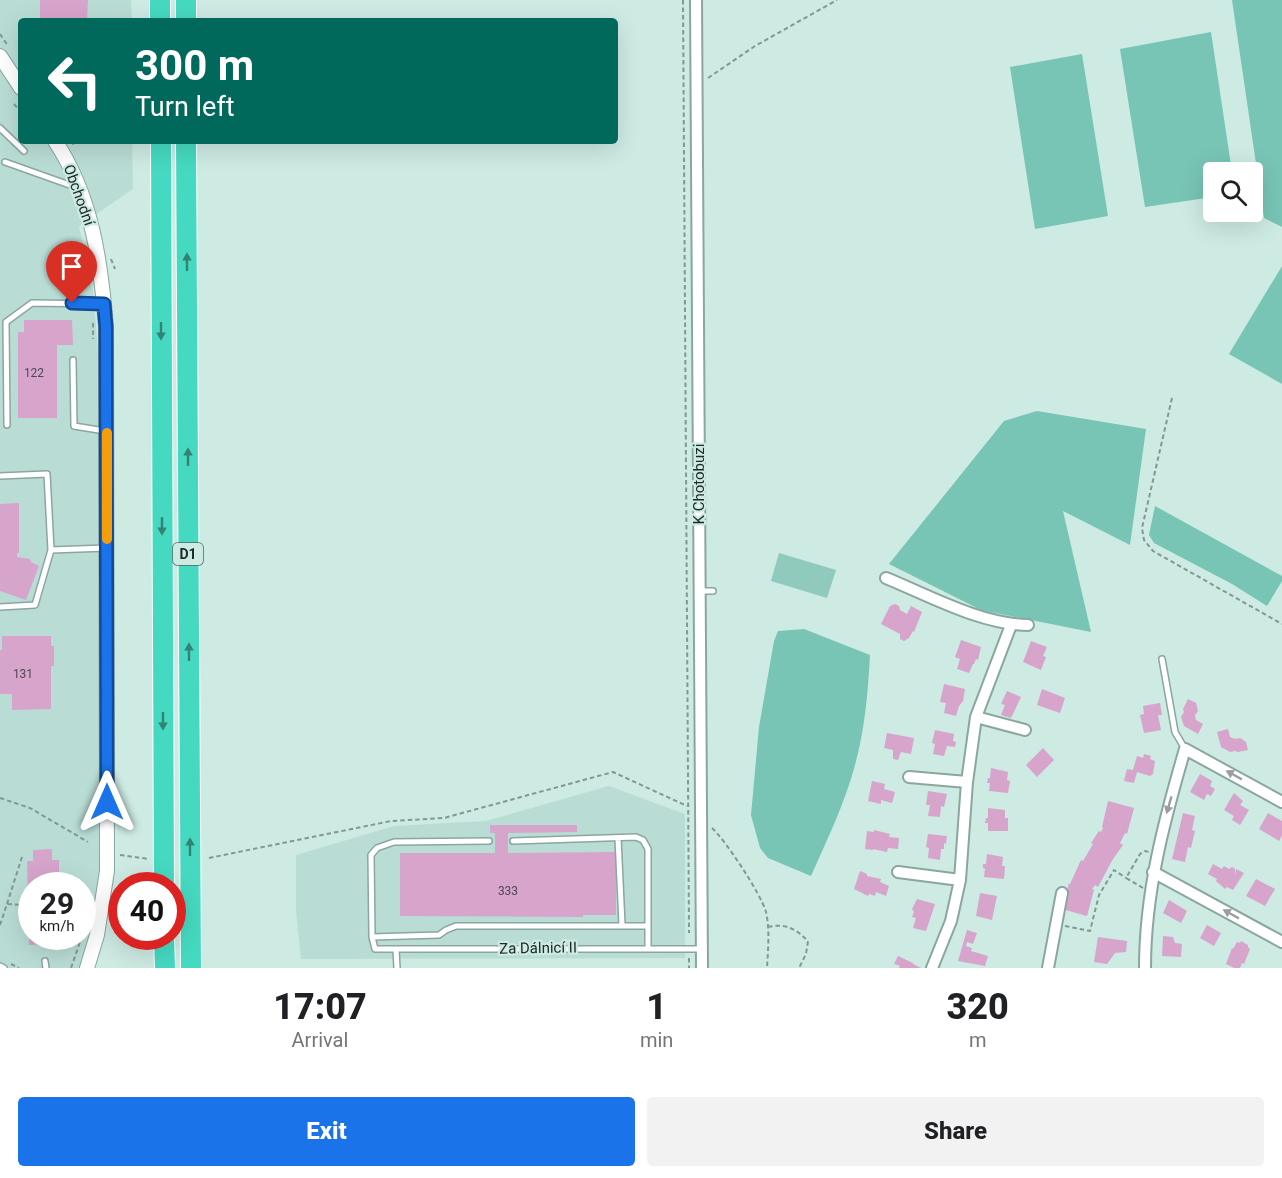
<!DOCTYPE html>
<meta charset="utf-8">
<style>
body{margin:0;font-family:Roboto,sans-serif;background:#f2f2f2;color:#202124;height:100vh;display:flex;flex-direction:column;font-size:22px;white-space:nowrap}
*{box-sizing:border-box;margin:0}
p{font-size:20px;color:#757577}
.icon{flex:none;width:33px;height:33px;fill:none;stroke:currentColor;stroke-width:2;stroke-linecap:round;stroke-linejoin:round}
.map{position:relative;height:968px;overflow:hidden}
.drawer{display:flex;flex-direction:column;background:#fff;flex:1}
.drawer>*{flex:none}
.banner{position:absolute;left:18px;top:18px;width:600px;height:126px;border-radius:6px;box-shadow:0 6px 24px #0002;background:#00695c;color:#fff;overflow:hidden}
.tools{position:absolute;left:1203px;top:162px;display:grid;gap:12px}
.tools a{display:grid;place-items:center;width:60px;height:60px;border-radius:6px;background:#fff;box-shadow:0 6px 24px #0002;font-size:30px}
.speed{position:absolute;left:18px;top:872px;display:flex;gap:12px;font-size:30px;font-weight:700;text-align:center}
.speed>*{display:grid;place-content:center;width:78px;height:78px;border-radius:50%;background:#fff;box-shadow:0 6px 24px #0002;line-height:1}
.speed small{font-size:15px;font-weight:400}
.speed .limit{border:9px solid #d22;background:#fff;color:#111}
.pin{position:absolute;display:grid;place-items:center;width:51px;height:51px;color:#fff;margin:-62px -26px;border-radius:50% 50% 50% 0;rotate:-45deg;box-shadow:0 0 6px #0007}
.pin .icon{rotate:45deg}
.me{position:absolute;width:66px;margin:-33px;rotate:0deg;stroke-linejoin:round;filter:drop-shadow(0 0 4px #0008)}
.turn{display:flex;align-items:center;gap:21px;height:126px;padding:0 18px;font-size:27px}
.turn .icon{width:78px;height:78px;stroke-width:2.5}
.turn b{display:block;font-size:42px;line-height:51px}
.eta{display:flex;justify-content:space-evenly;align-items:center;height:102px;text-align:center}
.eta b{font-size:36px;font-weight:800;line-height:42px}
.button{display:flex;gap:12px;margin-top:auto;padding:12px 18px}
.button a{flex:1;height:69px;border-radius:6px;background:#1a73e8;color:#fff;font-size:24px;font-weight:800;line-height:69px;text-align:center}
.button a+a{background:#f2f2f2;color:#202124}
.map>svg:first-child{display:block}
.built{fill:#b9ddd5;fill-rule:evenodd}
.green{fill:#8fcabd}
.forest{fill:#78c5b5}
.building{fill:#d7a4cc}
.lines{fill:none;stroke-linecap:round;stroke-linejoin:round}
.service-casing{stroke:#8ba6a0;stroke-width:8}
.minor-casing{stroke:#8ba6a0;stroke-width:14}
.tertiary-casing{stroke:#8ba6a0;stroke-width:16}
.motorway-casing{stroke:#fff;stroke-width:22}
.path{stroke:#829892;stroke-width:2;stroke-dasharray:4.5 3;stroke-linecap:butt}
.service{stroke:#fff;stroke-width:5}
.minor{stroke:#fff;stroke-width:10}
.tertiary{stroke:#fff;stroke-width:14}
.motorway{stroke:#46d9c1;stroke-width:20}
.oneway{fill:#338274}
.oneway2{fill:#9ba09e}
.route-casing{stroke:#114b97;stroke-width:15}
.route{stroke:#1a73e8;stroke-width:10}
.slow{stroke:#f59e0b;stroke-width:10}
.labels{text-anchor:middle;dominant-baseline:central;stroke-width:4.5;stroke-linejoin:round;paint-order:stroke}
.number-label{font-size:12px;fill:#4e4951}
.shield{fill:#cdeae3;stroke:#546460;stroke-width:1.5}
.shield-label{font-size:14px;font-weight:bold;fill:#202b28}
.street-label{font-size:15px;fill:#202b28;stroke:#cdeae3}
</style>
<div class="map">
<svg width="1282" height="968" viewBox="0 0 1282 968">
<rect width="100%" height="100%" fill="#cdeae3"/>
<path class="built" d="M 0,0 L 131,0 L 132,21 L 21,21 L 21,141 L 132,141 L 133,189 L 79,226 L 93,291 L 104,421 L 99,871 L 90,933 L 81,968 L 0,968 ZM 32,885 L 82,885 L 82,936 L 32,936 Z
M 609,786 L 685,814 L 685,958 L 301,959 L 296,911 L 296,855 L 394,826 L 486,821 Z"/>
<path class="green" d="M 779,553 L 836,570 L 827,598 L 771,581 Z"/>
<path class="forest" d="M 1232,0 L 1282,0 L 1282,227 L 1264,218 Z
M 1211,32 L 1232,172 L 1214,172 L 1213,197 L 1145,207 L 1120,49 Z
M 1082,54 L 1108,216 L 1035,229 L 1010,67 Z
M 1282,266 L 1282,384 L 1229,354 Z
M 1037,411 L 1146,429 L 1130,545 L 1063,511 L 1091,632 L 981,610 L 889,564 L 1004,421 Z
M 1155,506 L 1282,576 L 1282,581 L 1267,606 L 1232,584 L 1154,543 L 1149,535 Z
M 804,629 L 870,655 C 868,692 865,729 855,765 C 845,803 827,840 811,876 L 768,858 L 760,848 L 751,815 L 759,727 L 774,641 L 778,631 Z"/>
<path class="building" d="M 40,0 L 88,0 L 87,21 L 40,21 Z
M 24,320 L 72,320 L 73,345 L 57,345 L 57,418 L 18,418 L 18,332 L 24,332 Z
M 19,503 L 19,553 L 17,553 L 17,557 L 30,559 L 31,562 L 39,566 L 26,600 L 0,591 L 0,504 Z
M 895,604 L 899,606 L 900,610 L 907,614 L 911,606 L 922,612 L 914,632 L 913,631 L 909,638 L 904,641 L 900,639 L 900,634 L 881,624 L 890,606 Z
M 2,636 L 51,636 L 51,646 L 54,646 L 54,666 L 51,666 L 51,709 L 12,710 L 12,694 L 0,694 L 0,650 L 2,650 Z
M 961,640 L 981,647 L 978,660 L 976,659 L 974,664 L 973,664 L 969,673 L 957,669 L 960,659 L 955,657 Z
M 1031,641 L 1047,647 L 1043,656 L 1046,657 L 1041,670 L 1023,662 Z
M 944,684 L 965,689 L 963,701 L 959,706 L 956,716 L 944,713 L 946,703 L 940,702 Z
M 1042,689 L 1065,698 L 1060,713 L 1037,705 Z
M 1007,691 L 1021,697 L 1011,718 L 1001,715 L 1005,705 L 1001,704 Z
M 1188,699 L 1196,703 L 1198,711 L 1195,715 L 1196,720 L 1203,724 L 1198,734 L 1184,726 L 1181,717 L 1184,712 L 1183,709 Z
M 1160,703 L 1162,715 L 1158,715 L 1161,730 L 1144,733 L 1140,715 L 1144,714 L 1143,706 Z
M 1228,729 L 1230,737 L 1235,739 L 1240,738 L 1246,742 L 1248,750 L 1238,752 L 1235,751 L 1230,752 L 1221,747 L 1217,732 Z
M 935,730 L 954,734 L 953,741 L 956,742 L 955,747 L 947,746 L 944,756 L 933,754 L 935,744 L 932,743 Z
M 887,733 L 914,738 L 911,754 L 901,752 L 898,760 L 893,759 L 893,750 L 884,748 Z
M 1043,748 L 1054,760 L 1037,777 L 1026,765 Z
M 1144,754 L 1151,756 L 1150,759 L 1155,761 L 1153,774 L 1150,776 L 1137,772 L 1134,783 L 1124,781 L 1127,769 L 1133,770 L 1137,756 L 1143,758 Z
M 991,768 L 1008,772 L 1007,780 L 1010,781 L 1008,793 L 989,791 L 990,783 L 987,783 L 988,778 L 990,778 Z
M 1200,774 L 1212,781 L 1210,786 L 1215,789 L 1211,796 L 1207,794 L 1204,800 L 1190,792 Z
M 872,781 L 885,784 L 884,789 L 895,792 L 892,803 L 881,800 L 881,804 L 868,801 Z
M 928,791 L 947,794 L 944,807 L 941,806 L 940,817 L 928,816 L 930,805 L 926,805 Z
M 1234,793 L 1243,801 L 1240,805 L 1249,810 L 1240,825 L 1232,820 L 1234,816 L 1224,810 Z
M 1108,801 L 1134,808 L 1127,834 L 1125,833 L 1120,843 L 1123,845 L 1113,859 L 1098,887 L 1095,885 L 1092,889 L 1094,890 L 1087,916 L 1062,909 L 1069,883 L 1070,884 L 1081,860 L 1083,861 L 1093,844 L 1091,843 L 1099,831 L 1101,832 L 1103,828 L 1102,827 Z
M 988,808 L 1005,810 L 1005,818 L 1008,818 L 1008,831 L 988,831 L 988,823 L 985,823 L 986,818 L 988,818 Z
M 1183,813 L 1195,816 L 1192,830 L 1195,831 L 1191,848 L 1188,847 L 1185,862 L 1172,859 Z
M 1268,813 L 1282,821 L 1282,835 L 1279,841 L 1259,829 Z
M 490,825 L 577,825 L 577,832 L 508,833 L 508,853 L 616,852 L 616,915 L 583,915 L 583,917 L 400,916 L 400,853 L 495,853 L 495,833 L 490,833 Z
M 874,830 L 890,834 L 889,837 L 899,838 L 898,849 L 888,848 L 887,852 L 873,849 L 873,850 L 865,849 L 867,831 L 874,832 Z
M 928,834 L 947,836 L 946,844 L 944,843 L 944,849 L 941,849 L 940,860 L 928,858 L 929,848 L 926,847 Z
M 52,849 L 52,860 L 59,860 L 59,885 L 32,885 L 32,936 L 61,936 L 61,944 L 29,945 L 27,861 L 33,861 L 33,850 Z
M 987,854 L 1003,857 L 1002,866 L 1005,866 L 1004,879 L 984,877 L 985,869 L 983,868 L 983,864 L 986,864 Z
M 1213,864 L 1222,869 L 1224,866 L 1229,869 L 1232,867 L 1235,869 L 1235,876 L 1236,869 L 1244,873 L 1233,890 L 1227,887 L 1225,889 L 1216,881 L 1217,879 L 1208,874 Z
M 860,871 L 867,874 L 867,876 L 881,879 L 880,882 L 889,886 L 886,896 L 876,892 L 875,896 L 869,894 L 868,896 L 854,889 Z
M 1256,879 L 1275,889 L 1265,906 L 1246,896 Z
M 980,893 L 997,896 L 992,920 L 976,916 Z
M 917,899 L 935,904 L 926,931 L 913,928 L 916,918 L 912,917 L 914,912 L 912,909 Z
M 1169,900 L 1187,911 L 1181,923 L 1163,913 Z
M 1207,925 L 1221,933 L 1214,946 L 1200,938 Z
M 967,930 L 977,933 L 973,944 L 967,942 L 966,946 L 972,948 L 971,951 L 988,956 L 985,966 L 958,961 Z
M 1163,936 L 1173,937 L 1175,943 L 1182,944 L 1181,957 L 1162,956 Z
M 1098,937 L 1127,941 L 1126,952 L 1115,953 L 1107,964 L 1094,962 Z
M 1241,941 L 1248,945 L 1248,947 L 1250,949 L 1244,964 L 1242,963 L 1240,968 L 1234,968 L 1226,964 L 1232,948 L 1233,949 L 1237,942 L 1240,943 Z
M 898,956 L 913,963 L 913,964 L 921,968 L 899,968 L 900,966 L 894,964 Z"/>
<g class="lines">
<g class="service-casing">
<path id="service" d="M 0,128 L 24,151
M 5,162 L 78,188
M 73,360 L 74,426 L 105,431
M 7,425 L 6,322 L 32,303 L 103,304
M 0,476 L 47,474 L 51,550 L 35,605 L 0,607
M 51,550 L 106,548
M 700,591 L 713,591
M 1162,659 L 1175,732 L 1185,749
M 618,838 L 622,925
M 489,841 L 394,842 L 377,848 L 371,855 L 372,937 L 375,949 L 702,949
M 513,841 L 636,837 L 643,840 L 648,849 L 648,948
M 372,937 L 439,935 L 446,930 L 456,926 L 648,926
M 396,950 L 397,968
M 45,961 L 46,968
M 0,966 L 4,968"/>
</g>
<g class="minor-casing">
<path id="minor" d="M 696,0 L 702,968
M 886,578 C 930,596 980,624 1028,625
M 976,717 L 1025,730
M 909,777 L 967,782
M 898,872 L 960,880
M 1153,872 L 1282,942
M 932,968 L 951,921 L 960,880 L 967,782 L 976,717 L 1011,625
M 1048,968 L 1062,893
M 1145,968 C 1145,892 1164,821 1185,749 L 1282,802"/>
</g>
<g class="tertiary-casing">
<path id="tertiary" d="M 0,56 L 21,88
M 55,141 C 92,196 101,263 106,327 L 107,871 L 97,935 L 87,968"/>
</g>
<g class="motorway-casing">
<path id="motorway" d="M 160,0 L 160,21
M 186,0 L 186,21
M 161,141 L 164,885
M 186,141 L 191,968
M 164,936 L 165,968"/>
</g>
<path class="path" d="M 683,0 L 689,933
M 0,34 L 8,46
M 708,78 L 755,46 L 837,0
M 14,104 L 21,112
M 71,141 L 74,145
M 111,259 L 115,269
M 93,323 L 93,339
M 1172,398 L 1142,528 L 1144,540 L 1153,551 L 1282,624
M 0,798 L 30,808 L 88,842
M 712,828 C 726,841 761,894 766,912 C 770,930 768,949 767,968
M 120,855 L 149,859
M 209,858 L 391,821 L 444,818 L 613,772 L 687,806
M 1143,888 L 1126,878 L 1140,854 L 1145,851 L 1149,852
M 7,904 L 22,857
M 0,925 L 7,904 L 22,905
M 1065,926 L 1090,931 L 1099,895 L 1114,870 L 1126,878
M 768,927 C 786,923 796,929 808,941 L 806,954 L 799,968
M 82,934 L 85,926
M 689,958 L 689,968
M 11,964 L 19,968
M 71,968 L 82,936"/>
<use href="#service" class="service"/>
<use href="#minor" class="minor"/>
<use href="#tertiary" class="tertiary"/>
<use href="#motorway" class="motorway"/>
</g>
<defs><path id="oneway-solid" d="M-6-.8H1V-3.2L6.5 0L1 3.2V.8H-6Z" transform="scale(1.5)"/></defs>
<g class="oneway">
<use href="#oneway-solid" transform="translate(187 262) rotate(-90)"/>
<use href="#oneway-solid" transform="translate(161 331) rotate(90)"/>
<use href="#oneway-solid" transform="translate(188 457) rotate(-90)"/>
<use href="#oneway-solid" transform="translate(162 526) rotate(90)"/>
<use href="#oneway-solid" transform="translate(189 652) rotate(-90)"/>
<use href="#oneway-solid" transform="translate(163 721) rotate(90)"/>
<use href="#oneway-solid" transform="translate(190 847) rotate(-90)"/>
</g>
<g class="oneway2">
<use href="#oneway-solid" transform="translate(1234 775) rotate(-151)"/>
<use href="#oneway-solid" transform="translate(1169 805) rotate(106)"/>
<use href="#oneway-solid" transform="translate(1231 914) rotate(-151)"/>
</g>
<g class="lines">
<g class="route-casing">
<path id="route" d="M 72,303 L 104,304 L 106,327 L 107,802"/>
</g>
<use href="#route" class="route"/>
<path class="slow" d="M 107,433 L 107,539"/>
</g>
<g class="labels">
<g class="number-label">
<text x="34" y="373">122</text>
<text x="23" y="674">131</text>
<text x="508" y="891">333</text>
</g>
<rect class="shield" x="173" y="543" width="30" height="22" rx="4.5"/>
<g class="shield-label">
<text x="188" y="554">D1</text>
</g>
<g class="street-label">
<text transform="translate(79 195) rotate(70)">Obchodní</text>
<text transform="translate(699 484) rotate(-90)">K Chotobuzi</text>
<text transform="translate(538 948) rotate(-1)">Za Dálnicí II</text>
</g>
</g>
</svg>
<div class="tools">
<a><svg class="icon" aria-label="search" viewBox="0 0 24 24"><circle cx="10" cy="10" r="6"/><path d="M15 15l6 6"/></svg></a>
</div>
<div class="speed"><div>29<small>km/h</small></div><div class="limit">40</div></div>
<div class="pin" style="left:72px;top:303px;background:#d93025"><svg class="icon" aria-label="arrive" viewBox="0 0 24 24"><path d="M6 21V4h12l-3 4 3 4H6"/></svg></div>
<svg class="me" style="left:107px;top:802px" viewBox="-20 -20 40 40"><path d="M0-17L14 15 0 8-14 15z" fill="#1a73e8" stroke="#fff" stroke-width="4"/></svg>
<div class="banner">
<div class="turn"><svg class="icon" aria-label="left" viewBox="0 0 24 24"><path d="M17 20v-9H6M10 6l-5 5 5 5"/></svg><div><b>300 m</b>Turn left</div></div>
</div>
</div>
<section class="drawer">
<div class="eta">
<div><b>17:07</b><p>Arrival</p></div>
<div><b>1</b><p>min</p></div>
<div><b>320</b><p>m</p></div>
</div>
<div class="button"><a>Exit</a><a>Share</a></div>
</section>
